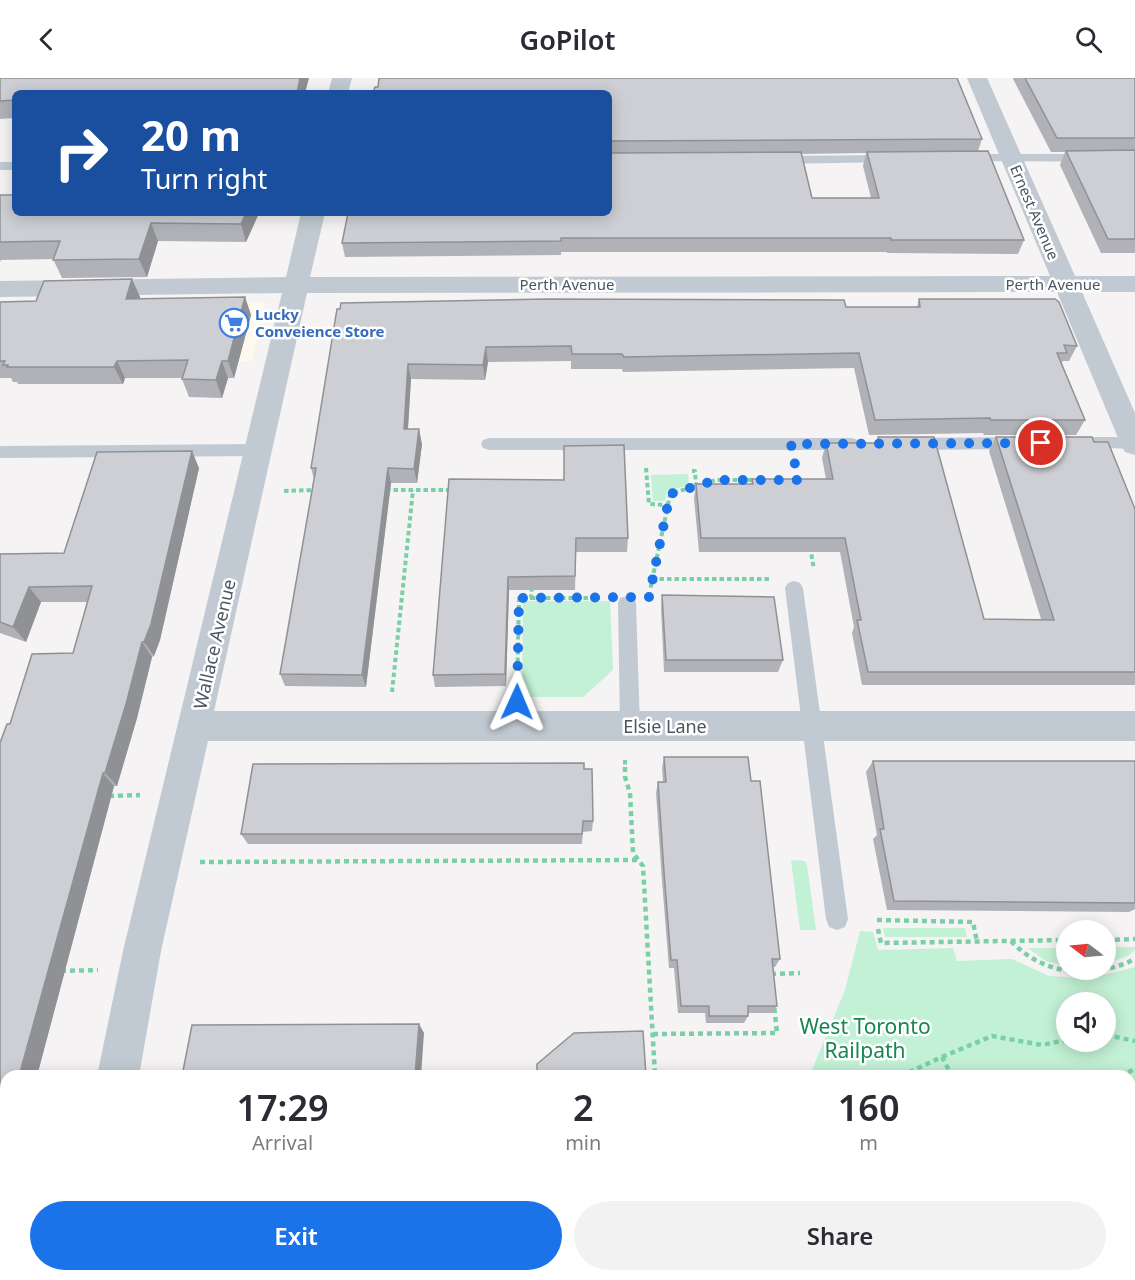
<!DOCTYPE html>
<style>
body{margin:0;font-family:"Noto Sans",sans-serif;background:#f2f2f3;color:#2b2b33;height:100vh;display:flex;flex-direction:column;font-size:22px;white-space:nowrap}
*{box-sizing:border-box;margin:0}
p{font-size:20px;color:#7c7c81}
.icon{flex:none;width:33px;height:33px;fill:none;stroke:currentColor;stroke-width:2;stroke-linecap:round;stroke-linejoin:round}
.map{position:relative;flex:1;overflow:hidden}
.side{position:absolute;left:0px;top:992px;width:1136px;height:212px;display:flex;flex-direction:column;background:#fff;border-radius:18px 18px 0 0;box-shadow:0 3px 15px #0003}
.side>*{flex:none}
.hud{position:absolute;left:12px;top:12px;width:600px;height:126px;border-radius:9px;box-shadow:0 3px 15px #0003;background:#1a4fa0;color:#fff;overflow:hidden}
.needle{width:39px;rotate:286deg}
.buttons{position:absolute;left:1056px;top:842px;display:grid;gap:12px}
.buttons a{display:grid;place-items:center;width:60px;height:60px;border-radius:50%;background:#fff;box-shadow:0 3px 15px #0003;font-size:30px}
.pin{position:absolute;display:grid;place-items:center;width:51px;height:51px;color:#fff;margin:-26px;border:3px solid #fff;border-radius:50%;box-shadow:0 2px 6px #0007}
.me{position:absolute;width:66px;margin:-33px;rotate:1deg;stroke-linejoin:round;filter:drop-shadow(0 0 4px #0008)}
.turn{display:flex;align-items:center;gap:21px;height:126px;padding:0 30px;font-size:27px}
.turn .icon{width:78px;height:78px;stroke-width:2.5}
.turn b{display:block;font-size:42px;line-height:51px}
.eta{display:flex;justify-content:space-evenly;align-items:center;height:102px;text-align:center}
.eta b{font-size:36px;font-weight:600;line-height:42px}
.primary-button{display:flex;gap:12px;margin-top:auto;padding:12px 30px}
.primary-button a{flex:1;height:69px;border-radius:36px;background:#1a73e8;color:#fff;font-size:24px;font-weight:600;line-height:69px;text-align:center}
.primary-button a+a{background:#f2f2f3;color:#2b2b33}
header{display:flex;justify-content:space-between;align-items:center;height:78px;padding:0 30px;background:#fff;font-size:27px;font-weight:600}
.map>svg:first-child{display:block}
.commercial{fill:#fdf9ef}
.green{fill:#c3f1d5;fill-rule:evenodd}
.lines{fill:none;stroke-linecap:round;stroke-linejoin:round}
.path-far1{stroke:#7ad0a6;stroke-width:4;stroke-dasharray:4.5 3;stroke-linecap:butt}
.path{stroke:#7ad0a6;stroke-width:4.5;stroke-dasharray:5 4;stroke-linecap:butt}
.lane{fill:#c1cad2;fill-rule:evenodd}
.street{fill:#c1cad2;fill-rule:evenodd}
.rail{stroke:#b5b8bd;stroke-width:5}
.wall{fill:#b0b2b7;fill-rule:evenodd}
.shaded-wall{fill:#909195}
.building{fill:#cdcfd5;stroke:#909195;stroke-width:1.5}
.route{stroke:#1a73e8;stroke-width:10;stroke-dasharray:0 18}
.labels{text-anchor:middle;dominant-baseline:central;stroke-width:5;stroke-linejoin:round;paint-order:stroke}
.far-street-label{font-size:15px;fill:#4a5661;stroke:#fff}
.far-shop-label{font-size:15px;font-weight:bold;fill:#366cbe;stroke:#fff;text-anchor:start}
.street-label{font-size:18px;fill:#4a5661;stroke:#fff}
.near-park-label{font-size:21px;fill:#17864f;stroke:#fff}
</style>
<header><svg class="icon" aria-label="back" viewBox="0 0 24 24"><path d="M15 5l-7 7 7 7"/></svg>GoPilot<svg class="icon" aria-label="search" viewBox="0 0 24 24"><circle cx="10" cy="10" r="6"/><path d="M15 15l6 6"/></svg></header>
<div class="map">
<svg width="1135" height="1202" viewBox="0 0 1135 1202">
<rect width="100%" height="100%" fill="#f5f3f3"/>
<path class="commercial" d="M 262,224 L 265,227 L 252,283 L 198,283 L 215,225 Z"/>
<path class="green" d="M 688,396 L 689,407 L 667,413 L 665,423 L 653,423 L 651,397 Z
M 523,523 L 610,523 L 613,592 L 583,619 L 522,619 Z
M 791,782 L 805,783 L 807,787 L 816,852 L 800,852 Z
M 883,850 L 965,850 L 967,859 L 885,859 Z
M 860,853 L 873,854 L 878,872 L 953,870 L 957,883 L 1012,881 L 1049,898 L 1078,900 L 1104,897 L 1135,889 L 1135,1018 L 1130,1021 L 1130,998 L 810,997 L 845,912 ZM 1066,924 L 1106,924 L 1106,963 L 1066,963 Z
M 1106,869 L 1135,869 L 1135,872 L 1128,878 L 1106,885 Z
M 1028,870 L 1066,870 L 1066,888 L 1045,883 Z
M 564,1197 L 719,1197 L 707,1202 L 551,1202 Z"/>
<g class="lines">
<path class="path-far1" d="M 646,390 L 649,426 L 668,427 L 650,512
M 696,408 L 716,402 L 757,402
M 386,412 L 450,412
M 284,413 L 315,412
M 668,427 L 670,416 L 696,408 L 695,393 L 692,393
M 810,469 L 814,491
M 652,501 L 769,501
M 531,520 L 600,520
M 392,614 L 413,412
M 517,614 L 519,520 L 531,520 L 532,508
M 625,682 L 625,691"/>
<path class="path" d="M 625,689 L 625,699 L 630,715 L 633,775 L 643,788 L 655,998
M 109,718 L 140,717
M 200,784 L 638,782
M 877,842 L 973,844 L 977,864
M 878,851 L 881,865 L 1066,862
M 1106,862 L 1135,861
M 1011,863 C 1044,898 1093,902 1135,881
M 61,893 L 98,892
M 771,896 L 800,895
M 653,956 L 777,955 L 774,927
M 1106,957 L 1135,963
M 942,979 L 992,958 L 1042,967 L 1066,962
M 901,998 L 942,979 L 952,998
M 1120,998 L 1135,991
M 640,1202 L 649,1197"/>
<path class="lane" d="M 964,76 L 1135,76 L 1135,84 L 959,83 L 957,80 L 959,77 Z
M 889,77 L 896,81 L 894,84 L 778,86 L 771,82 L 778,78 Z
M 0,84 L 15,84 L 15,92 L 0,92 Z
M 1017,359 L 1023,361 L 1025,365 L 1023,369 L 1017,371 L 909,372 L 903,370 L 901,366 L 903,362 L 909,360 Z
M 1083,359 L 1135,359 L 1135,371 L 1077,369 L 1075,365 L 1077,361 Z
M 489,360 L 852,360 L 858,362 L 860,366 L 858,370 L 852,372 L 489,372 L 483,370 L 481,366 L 483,362 Z
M 259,366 L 265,368 L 267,372 L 265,376 L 259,378 L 0,380 L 0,368 Z
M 794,503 L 800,505 L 803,510 L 848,841 L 845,849 L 837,852 L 829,849 L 826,841 L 785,510 L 788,505 Z
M 627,518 L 634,520 L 636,525 L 640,648 L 637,654 L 630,657 L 623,654 L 620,648 L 618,525 L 620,520 Z"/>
<path class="street" d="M 332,0 L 352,0 L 348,15 L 328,15 Z
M 967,0 L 987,0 L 1075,198 L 1135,198 L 1135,214 L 1082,214 L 1135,335 L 1135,377 L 1125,374 L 1121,367 L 1057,214 L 307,215 L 214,633 L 1135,633 L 1135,663 L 208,663 L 161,873 L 139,998 L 97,998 L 123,873 L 282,215 L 0,219 L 0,203 L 286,199 L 301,135 L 325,135 L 310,199 L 1050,198 Z
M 40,1197 L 88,1197 L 86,1202 L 38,1202 Z"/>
<path class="rail" d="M 1130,1169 L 1135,1166
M 1057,1202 L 1068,1197"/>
</g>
<path class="wall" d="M 0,0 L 15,15 L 15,40 L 0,41 Z
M 1013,0 L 1135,0 L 1135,175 L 1101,175 L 1060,87 L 1065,74 L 1051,74 L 1013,1 Z
M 378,9 L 982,61 L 978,73 L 1024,162 L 1018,176 L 887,175 L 887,174 L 561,174 L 561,177 L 345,179 L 342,165 ZM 866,75 L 863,88 L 871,120 L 812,120 L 801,76 Z
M 0,117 L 15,135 L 259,135 L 246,164 L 158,163 L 147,199 L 62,200 L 53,181 L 1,182 L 0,184 Z
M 132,201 L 140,219 L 139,221 L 245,219 L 251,237 L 234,300 L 228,300 L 222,320 L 189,319 L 182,301 L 182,300 L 125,300 L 123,306 L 18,306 L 17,304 L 13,304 L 11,300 L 0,300 L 0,224 L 36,223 Z
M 919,221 L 1077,268 L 1069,283 L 1063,283 L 1061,286 L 1085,342 L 1076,357 L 984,357 L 983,355 L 869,357 L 854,290 L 623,294 L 622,291 L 571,291 L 571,283 L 488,284 L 485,302 L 411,301 L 408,351 L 422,366 L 417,405 L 391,405 L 366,609 L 285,608 L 280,596 L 314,401 L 311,390 L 337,231 L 917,229 Z
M 878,359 L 984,541 L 1041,541 L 989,373 L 996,359 L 1094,364 L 1135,431 L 1135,607 L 862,607 L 852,555 L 854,549 L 840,474 L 699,474 L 694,420 L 696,406 L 751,406 L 752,401 L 826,401 L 822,380 L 826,365 L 876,365 Z
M 199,390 L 160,562 L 154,578 L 152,579 L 137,640 L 117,708 L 114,708 L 37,998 L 6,998 L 6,1113 L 0,1135 L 10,646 L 73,575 L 88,524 L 41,524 L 26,564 L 0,555 L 0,476 L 64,475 Z
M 564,402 L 628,460 L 627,474 L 576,474 L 575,512 L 509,512 L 506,608 L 435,609 L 433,597 Z
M 662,517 L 783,582 L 778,594 L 664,594 L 661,530 Z
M 664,679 L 751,703 L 780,881 L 775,889 L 773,889 L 777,928 L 772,935 L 748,935 L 748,938 L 744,945 L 706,945 L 705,935 L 678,935 L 674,890 L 669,890 L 662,803 L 656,715 L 658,704 L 663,704 L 662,690 Z
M 873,683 L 1135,683 L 1135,831 L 1129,834 L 887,832 L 873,761 L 877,757 L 866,694 Z
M 584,691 L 593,743 L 592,753 L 583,754 L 582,766 L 248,766 L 241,756 Z"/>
<path class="shaded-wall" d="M 300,0 L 309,0 L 305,15 L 297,15 Z
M 246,135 L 259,135 L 246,164 L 241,146 Z
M 151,145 L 158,163 L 147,199 L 139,181 Z
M 132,201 L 140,219 L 134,239 L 126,221 Z
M 245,219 L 251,237 L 234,300 L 228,283 Z
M 486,269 L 488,284 L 485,302 L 483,287 Z
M 117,283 L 125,300 L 123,306 L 114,289 Z
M 222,283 L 228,300 L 222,320 L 216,302 Z
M 408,286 L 411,301 L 407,365 L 404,351 Z
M 419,351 L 422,366 L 417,405 L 414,391 Z
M 192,373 L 199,390 L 160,562 L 154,578 L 144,564 Z
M 388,390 L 391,405 L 366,609 L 362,597 Z
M 508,499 L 509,512 L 506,608 L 505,596 Z
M 29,509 L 41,524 L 26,564 L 13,549 Z
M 142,564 L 152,579 L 137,640 L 117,708 L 105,695 Z
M 103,695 L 114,708 L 37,998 L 19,998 Z
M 419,946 L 424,955 L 421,998 L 415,998 Z
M 6,1045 L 6,1113 L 0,1135 L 0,1066 Z
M 235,1197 L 248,1197 L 247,1202 L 234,1202 Z"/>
<path class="building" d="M 0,0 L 300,0 L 297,15 L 15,15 L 15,22 L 0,23 Z
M 379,0 L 957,0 L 982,61 L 609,63 L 609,65 L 609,15 L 373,15 L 375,9 L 378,9 Z
M 1025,0 L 1135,0 L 1135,60 L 1057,60 Z
M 1135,72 L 1135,161 L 1108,161 L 1066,73 Z
M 988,73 L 1024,162 L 891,162 L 891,160 L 561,160 L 561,163 L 342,165 L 348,135 L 609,135 L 609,75 L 801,74 L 812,120 L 879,120 L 867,74 Z
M 0,117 L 15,117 L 15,135 L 246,135 L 241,146 L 151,145 L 139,181 L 53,182 L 60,163 L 0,164 Z
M 132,201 L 126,221 L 245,219 L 228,283 L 222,283 L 216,302 L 182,301 L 188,282 L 117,283 L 114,289 L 7,289 L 8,287 L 3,287 L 5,283 L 0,283 L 0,224 L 36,223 L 44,203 Z
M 546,221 L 844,222 L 846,229 L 920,229 L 919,221 L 1055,221 L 1059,224 L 1077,268 L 1064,267 L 1067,275 L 1057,275 L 1085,342 L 991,342 L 990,340 L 875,342 L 859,275 L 624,279 L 622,276 L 572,276 L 571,268 L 486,269 L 483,287 L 408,286 L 404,351 L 419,351 L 414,391 L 388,390 L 362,597 L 280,596 L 316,390 L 311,390 L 337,231 L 340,231 L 341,225 Z
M 878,359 L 934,359 L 984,541 L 1054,542 L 996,359 L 1092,359 L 1094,364 L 1108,364 L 1135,431 L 1135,594 L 868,594 L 857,542 L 861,542 L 845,460 L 701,460 L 696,406 L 753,406 L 752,401 L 833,401 L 826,365 L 880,365 Z
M 624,367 L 628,460 L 576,460 L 575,498 L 508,499 L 505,596 L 433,597 L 449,401 L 564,402 L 564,368 Z
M 192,373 L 151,546 L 144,564 L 142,564 L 126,626 L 105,695 L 103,695 L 19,998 L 6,998 L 6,1045 L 0,1066 L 0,665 L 7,646 L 10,646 L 32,576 L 73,575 L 92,508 L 29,509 L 13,549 L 0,544 L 0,476 L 64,475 L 97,374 Z
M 662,517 L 774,519 L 783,582 L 666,582 Z
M 664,679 L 748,679 L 751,703 L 760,703 L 780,881 L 772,881 L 777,928 L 748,928 L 748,938 L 709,938 L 709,928 L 681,928 L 677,882 L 671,882 L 664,794 L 658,704 L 666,704 Z
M 873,683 L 1135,683 L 1135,825 L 894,823 L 880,751 L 884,751 Z
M 584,685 L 584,691 L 592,691 L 593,743 L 583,743 L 582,756 L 241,756 L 253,686 Z
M 419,946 L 415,998 L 182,998 L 192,947 Z
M 643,953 L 646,998 L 537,998 L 537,986 L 574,955 Z
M 144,1197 L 235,1197 L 234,1202 L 143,1202 Z"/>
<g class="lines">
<path class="route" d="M 517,624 L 519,520 L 649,519 L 670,416 L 716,402 L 798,402 L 791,366 L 1041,365"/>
</g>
<defs>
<g id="supermarket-ring" transform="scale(1.5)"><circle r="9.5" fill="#fff" stroke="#3f7fe0" stroke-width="1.5"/><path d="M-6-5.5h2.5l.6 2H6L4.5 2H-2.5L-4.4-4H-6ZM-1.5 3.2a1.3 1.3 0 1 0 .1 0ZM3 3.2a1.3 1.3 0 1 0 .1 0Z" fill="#3f7fe0"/></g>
</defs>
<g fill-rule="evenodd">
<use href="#supermarket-ring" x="234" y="245"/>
</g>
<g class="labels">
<g class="far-street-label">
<text transform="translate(1035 134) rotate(67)">Ernest Avenue</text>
<text x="567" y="206">Perth Avenue</text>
<text x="1053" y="206">Perth Avenue</text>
</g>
<g class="far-shop-label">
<text x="255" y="236">Lucky<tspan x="255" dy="17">Conveience Store</tspan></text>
</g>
<g class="street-label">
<text transform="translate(214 566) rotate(-77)">Wallace Avenue</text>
<text x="665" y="648">Elsie Lane</text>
</g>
<g class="near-park-label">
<text x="865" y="948">West Toronto<tspan x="865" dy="24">Railpath</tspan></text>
</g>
</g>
</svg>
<div class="buttons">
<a><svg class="needle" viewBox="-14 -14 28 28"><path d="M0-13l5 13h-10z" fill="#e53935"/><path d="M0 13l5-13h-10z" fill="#7c7c81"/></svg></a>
<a><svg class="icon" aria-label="sound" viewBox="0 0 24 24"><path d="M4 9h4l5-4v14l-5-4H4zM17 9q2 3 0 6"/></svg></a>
</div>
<div class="pin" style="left:1041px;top:365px;background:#d93025"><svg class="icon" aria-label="arrive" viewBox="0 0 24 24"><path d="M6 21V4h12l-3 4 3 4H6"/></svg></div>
<svg class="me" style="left:517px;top:624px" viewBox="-20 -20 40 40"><path d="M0-17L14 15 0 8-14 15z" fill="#1a73e8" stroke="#fff" stroke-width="4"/></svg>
<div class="hud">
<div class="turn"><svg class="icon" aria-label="right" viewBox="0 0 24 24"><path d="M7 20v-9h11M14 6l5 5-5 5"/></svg><div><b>20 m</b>Turn right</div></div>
</div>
<section class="side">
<div class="eta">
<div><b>17:29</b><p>Arrival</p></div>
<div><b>2</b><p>min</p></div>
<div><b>160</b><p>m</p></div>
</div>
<div class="primary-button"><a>Exit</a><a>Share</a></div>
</section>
</div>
